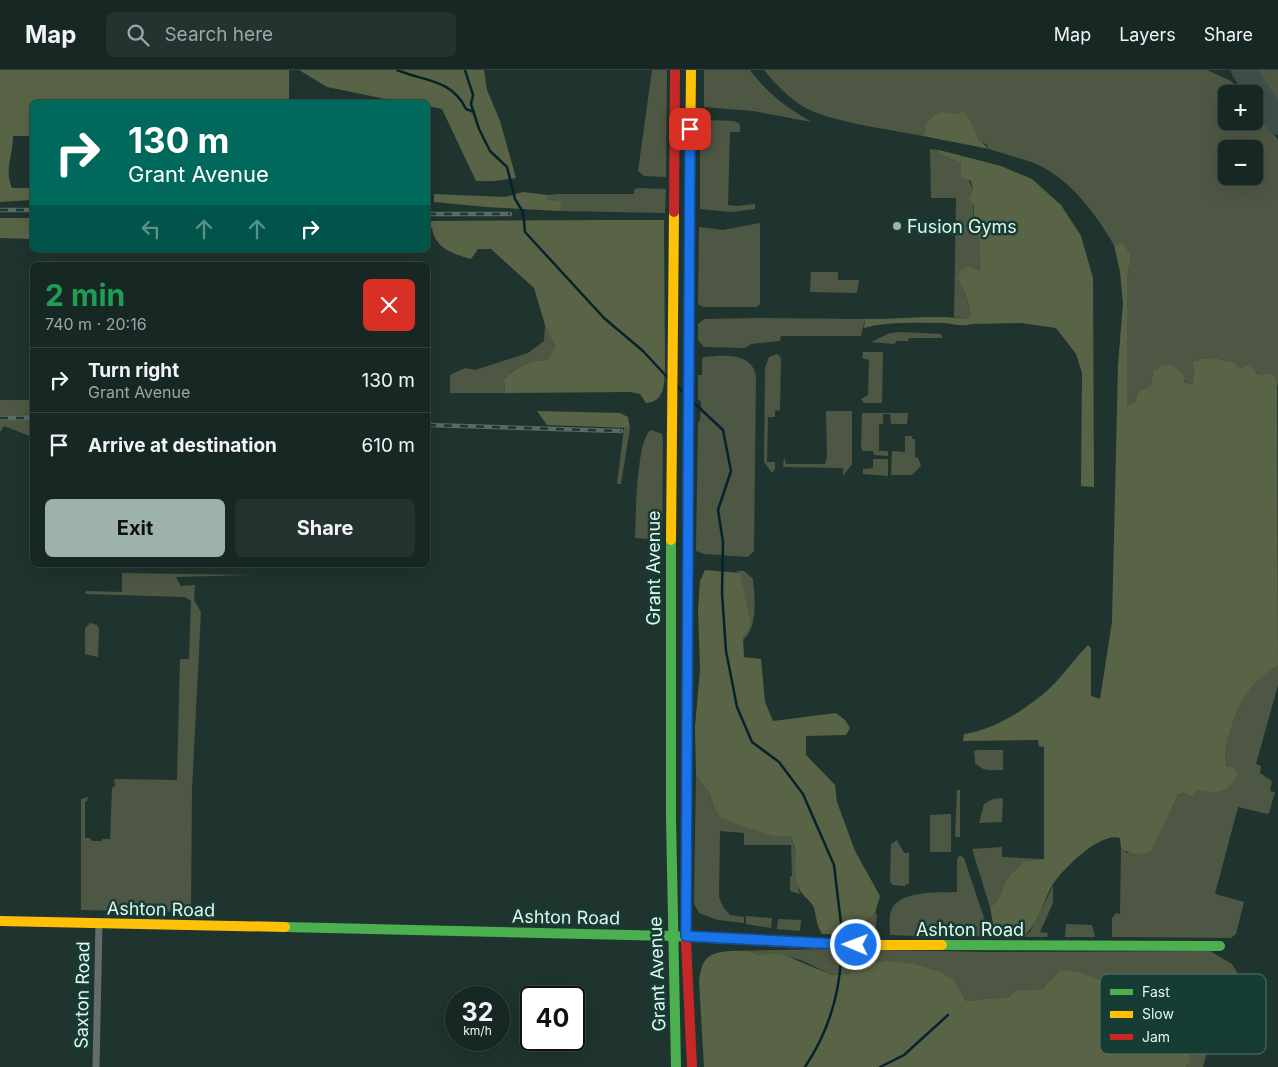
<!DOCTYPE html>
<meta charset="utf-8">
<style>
body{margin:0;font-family:Inter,sans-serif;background:#243330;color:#f1f3f6;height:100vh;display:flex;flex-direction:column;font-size:19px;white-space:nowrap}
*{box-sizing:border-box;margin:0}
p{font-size:16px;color:#9ea5a6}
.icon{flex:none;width:28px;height:28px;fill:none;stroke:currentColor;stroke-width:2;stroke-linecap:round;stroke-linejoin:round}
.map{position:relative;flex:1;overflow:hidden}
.details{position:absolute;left:30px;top:192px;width:400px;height:305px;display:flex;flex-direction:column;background:#172723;border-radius:8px;box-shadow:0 5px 20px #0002,0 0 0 1px #364441}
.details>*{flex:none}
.guide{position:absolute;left:30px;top:30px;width:400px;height:152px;border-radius:8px;box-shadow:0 5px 20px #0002,0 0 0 1px #364441;background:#00695c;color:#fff;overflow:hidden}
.controls{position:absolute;left:1218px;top:15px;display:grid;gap:10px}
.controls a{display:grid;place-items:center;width:45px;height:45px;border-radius:8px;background:#172723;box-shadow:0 5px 20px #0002,0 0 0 1px #364441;font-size:25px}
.speed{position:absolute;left:445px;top:916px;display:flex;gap:10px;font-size:25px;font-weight:700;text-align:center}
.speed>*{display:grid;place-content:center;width:65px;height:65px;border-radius:50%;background:#172723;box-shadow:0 5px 20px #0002,0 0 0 1px #364441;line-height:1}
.speed small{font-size:12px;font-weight:400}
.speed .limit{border:2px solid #111;border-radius:8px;background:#fff;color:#111}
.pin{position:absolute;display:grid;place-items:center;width:42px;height:42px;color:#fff;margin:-21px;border-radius:10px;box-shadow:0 2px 8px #0006}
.me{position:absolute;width:55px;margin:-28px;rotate:271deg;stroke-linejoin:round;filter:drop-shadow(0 0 4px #0008)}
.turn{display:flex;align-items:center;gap:18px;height:105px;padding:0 15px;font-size:22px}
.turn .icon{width:65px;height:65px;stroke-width:2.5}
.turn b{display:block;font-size:35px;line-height:42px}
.lanes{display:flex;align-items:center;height:48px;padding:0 15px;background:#0003;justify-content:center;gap:25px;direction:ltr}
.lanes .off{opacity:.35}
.round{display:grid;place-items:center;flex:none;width:52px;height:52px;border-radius:8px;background:#243330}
.head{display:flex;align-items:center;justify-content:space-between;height:85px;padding:0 15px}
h1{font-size:30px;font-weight:700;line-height:38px;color:#1e9e55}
.cta{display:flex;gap:10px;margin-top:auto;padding:10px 15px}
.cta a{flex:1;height:58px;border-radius:8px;background:#9eb2ac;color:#111;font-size:20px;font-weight:700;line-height:58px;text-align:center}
.cta a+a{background:#243330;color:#f1f3f6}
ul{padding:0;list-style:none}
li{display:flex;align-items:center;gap:15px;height:65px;padding:0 15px;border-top:1px solid #364441}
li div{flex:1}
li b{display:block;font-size:19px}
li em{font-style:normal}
header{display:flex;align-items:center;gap:30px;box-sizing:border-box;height:70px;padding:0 25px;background:#172723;border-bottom:1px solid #364441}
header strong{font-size:24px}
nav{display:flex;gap:28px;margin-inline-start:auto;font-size:18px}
.search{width:350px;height:45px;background:#243330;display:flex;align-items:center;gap:12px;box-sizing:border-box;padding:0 18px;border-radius:8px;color:#9ea5a6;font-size:19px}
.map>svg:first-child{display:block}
.green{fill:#4e5743;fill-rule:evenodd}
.forest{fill:#596447}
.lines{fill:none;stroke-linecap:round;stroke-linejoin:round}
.stream{stroke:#06232d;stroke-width:2.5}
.taxiway{stroke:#3e4f4a;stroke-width:24}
.street{stroke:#656d6a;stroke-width:7}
.fast{stroke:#4caf50;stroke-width:10}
.slow{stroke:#ffc107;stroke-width:10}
.jam{stroke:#c62828;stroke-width:10}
.rail-casing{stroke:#5c6a66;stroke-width:4.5}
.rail{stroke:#173c34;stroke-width:2.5;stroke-dasharray:8;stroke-linecap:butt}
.route-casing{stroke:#114b97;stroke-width:12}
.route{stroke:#1a73e8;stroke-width:9}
.poi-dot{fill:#9eb2ac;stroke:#173c34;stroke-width:2}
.labels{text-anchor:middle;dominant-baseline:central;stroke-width:5;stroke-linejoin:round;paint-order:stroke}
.poi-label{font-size:18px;fill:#e2f6f0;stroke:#173c34;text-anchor:start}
.street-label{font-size:18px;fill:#e2f6f0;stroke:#173c34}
.key{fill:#173c34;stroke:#54746c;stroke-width:1}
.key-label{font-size:14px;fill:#e2f6f0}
</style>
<header>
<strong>Map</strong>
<div class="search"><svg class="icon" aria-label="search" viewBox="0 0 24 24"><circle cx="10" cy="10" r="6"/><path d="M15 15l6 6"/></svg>Search here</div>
<nav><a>Map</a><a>Layers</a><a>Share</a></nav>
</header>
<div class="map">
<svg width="1278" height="997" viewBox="0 0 1278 997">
<rect width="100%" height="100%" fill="#1f342f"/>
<path class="green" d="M 652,0 L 667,0 L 666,107 L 644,106 L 638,101 Z
M 704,0 L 750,0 C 766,22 788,39 812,52 L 753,41 L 704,37 Z
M 764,0 L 1207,0 L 1231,11 L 1242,24 L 1226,24 L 1226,51 L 1254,51 L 1254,37 L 1278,70 L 1278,318 L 1277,312 L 1259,305 L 1256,301 L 1239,300 L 1235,292 C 1221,290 1206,284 1192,292 L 1194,303 L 1192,314 L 1153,302 L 1151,315 L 1138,322 L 1135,332 L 1127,337 L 1127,209 L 1131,186 L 1123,174 L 1114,175 C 1095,143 1070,108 1034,93 C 1019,88 1004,84 989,79 L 986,74 L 981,72 C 971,57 962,45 942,42 L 923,66 C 888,59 851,55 817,43 C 796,36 778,17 764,0 ZM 1226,79 L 1254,79 L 1254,106 L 1226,106 Z
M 1257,0 L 1278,0 L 1278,32 Z
M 706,50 L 734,51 L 740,54 L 740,62 L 730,62 L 728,135 L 737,136 L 755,134 L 755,139 L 731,142 L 700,139 L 700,54 Z
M 930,79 L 939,80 L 939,84 L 961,93 L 973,120 L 974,160 L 979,165 L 980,202 L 965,222 L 971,245 L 966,249 L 954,247 L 956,128 L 931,128 Z
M 638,118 L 666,119 L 665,143 L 560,141 L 562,132 L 546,129 L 547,125 L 558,124 L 634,124 L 634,120 Z
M 760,153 L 760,234 L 757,237 L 703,237 L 698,234 L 699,157 L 723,160 Z
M 811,202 L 838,202 L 838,210 L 859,210 L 857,223 L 810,222 Z
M 757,248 L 865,249 L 861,266 L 781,266 L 780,271 L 751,274 L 745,278 L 704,277 L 698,270 L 698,254 L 704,249 Z
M 545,255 L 555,276 L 548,290 C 529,290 517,296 504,309 L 505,323 L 450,323 L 450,305 L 465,298 L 475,300 L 528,283 L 544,271 Z
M 900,262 L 941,264 L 943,268 L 909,268 L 908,271 L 897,271 L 894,274 L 871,272 L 890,263 Z
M 863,282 L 883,282 L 882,333 L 864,333 L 861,329 L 868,325 L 869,290 L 862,288 Z
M 777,284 L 781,288 L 780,340 L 775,341 L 775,347 L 768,347 L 767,392 L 775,392 L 775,399 L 772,403 L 764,392 L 765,298 L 769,287 Z
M 704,287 C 723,285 751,282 756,305 L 754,481 L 748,487 L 704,484 L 696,481 L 698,353 L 700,350 L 701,332 L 698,329 L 698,305 L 702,305 L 702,289 Z
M 0,330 L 32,330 L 32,367 L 4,356 L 0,362 Z
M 826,341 L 852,341 L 852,394 L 843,406 L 843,398 L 783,397 L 784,387 L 786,394 L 825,394 L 827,386 Z
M 862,343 L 908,343 L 907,354 L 891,354 L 890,344 L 883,344 L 883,354 L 879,354 L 879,381 L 888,381 L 888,386 L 874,385 L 873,381 L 863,381 L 861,378 Z
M 624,358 L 630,358 L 621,414 L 617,414 Z
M 651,360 L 662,364 L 663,370 L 662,470 L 635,468 C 636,448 636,369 651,360 Z
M 905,366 L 912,366 L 912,369 L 915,369 L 915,387 L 918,388 L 921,396 L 912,405 L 891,405 L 892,381 L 905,382 Z
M 873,389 L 888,389 L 888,406 L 863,404 L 863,399 L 873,398 Z
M 735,501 L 744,501 L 753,509 C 755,528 758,557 743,570 L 740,503 Z
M 122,503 L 251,505 L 176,507 L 181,516 L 195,515 L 194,530 L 201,542 L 192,719 L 191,839 L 195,842 L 81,840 L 81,729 L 88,727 L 87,731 L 85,732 L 85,768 L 90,768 L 92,771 L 101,771 L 103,769 L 110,769 L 112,718 L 115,716 L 114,709 L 177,710 L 180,589 L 189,589 L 191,531 L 185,527 L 85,524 L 86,521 L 122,522 Z
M 90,553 L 97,555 L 99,559 L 98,587 L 85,584 L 85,558 Z
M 1278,595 L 1278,615 L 1256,694 L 1261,696 L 1260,703 L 1272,711 L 1270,721 L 1275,722 L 1269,743 L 1267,744 L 1238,737 L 1215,824 L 1244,832 L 1236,864 L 1231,868 L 1112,867 L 1112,848 L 1116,843 L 1120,844 L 1121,778 L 1127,783 L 1150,781 L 1178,725 L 1198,720 L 1227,697 C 1223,682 1227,673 1231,659 C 1241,628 1249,614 1278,595 Z
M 977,680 L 1003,680 L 1003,700 C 990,700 984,702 975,693 L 974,681 Z
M 696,705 L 709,722 L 714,737 L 773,766 L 790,766 C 800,786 794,802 800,824 L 790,821 L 790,807 L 792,806 L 791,775 L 744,775 L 744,763 L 720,761 L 719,827 L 723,837 L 730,845 L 744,847 L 744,853 L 718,850 L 699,843 L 694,834 L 694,826 Z
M 957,720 L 960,720 L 960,767 L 955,767 Z
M 1003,728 L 1002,752 L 979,753 L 984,734 L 993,729 Z
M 949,744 L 951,744 L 951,782 L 930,782 L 930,745 Z
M 897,770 L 904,783 L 909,783 L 909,813 L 904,816 L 893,815 L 890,812 L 891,774 Z
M 1002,777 L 1002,787 L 1044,789 L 1023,791 C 1019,800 1015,800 1009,806 C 999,817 1005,828 990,837 L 972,779 Z
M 960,785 L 964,788 L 984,848 L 980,865 L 975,868 L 890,865 C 890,859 889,851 890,845 C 894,819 939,823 957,822 L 957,789 Z
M 1053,816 L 1053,833 L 1040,862 L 1048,863 L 1047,867 L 1023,867 L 1030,862 Z
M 875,843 L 877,844 L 875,865 L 851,865 Z
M 746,846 L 772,848 L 771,858 L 746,854 Z
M 778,849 L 801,850 L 800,861 L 777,859 Z
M 1066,854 L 1092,855 L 1095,867 L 1065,867 Z
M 833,879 L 989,882 L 1210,881 L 1232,894 L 1240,907 L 1241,918 L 1221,912 L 1216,936 L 1197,931 L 1196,928 L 1190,925 L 1189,927 L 1184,927 L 1178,945 L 1185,948 L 1183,958 L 1211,967 L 1203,997 L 1186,997 C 1199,978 1180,973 1174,958 C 1173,955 1174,949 1173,946 L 1111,919 L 1100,910 L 1060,900 L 1042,919 L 1018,920 L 1008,927 L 966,931 L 955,911 L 884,891 L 857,897 L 848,904 L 832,905 L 801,890 L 769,883 L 759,885 L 747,881 L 729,881 Z"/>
<path class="forest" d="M 0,0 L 289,0 L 289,32 L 32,32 L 32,66 L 13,66 C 13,86 4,99 12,118 L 32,118 L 32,130 L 0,132 Z
M 299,0 L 484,0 L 487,20 L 500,51 L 516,108 L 495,111 L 476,111 L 442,39 L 428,36 L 428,32 L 400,32 L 327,17 Z
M 942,42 L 956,44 L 963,42 L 968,47 L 979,70 L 989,79 L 923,66 L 926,61 L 926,53 L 934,46 Z
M 939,80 L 1001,96 L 1032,109 L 1061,135 L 1081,166 L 1093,208 L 1094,417 L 1081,416 L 1082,303 L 1076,284 L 1056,258 L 1021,253 L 972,254 C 962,257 955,254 945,253 C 921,253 886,251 864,258 L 865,249 C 898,250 933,244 966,249 L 971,245 L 965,222 L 958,208 L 961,200 L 968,197 L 980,201 L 979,165 L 974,160 L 974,135 L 969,130 L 973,120 L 971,111 L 961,107 L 961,93 L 939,84 Z
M 523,122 L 547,125 L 547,129 L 562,132 L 560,141 L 486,137 L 434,132 L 434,124 L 505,127 Z
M 0,148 L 32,148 L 32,169 L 0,168 Z
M 608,150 L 664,150 L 665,299 C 664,314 665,332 646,333 L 640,324 L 631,322 L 505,323 L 504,309 C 518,296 529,290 548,290 L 555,276 L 545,255 L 534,218 L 491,179 L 478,179 L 471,189 C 454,184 435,179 432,158 L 428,158 L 428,151 Z
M 1123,173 L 1131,186 L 1127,209 L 1127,336 L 1135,332 L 1138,322 L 1151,315 L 1153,302 L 1163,295 L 1173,296 L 1183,304 L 1184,312 L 1192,314 L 1194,303 L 1192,292 C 1206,284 1221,290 1235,292 L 1239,299 L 1249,295 L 1259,305 L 1273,304 L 1277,312 L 1278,595 C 1250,614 1241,627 1231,659 C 1227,673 1223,682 1227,697 L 1232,697 L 1237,703 C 1232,722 1215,725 1198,720 L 1192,726 L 1184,723 L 1178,725 L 1151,781 C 1139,784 1131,786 1121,778 L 1120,768 C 1100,762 1064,798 1053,814 C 1043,831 1038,855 1023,867 L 1007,866 L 994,860 L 990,837 C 1005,828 999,817 1009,806 C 1015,799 1018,801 1023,791 L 1044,789 L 1044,677 L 1039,676 L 1038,670 L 963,671 L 964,664 C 995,660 1026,639 1049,619 C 1063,606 1074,589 1088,575 L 1091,578 L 1091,626 L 1100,629 L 1112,552 L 1118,295 L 1123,233 L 1120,202 L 1114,175 Z
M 537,341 L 620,343 L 628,347 L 630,358 L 547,355 Z
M 705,500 L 740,503 L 751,555 L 743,567 L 744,587 L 761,589 L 765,632 L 773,651 L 836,643 L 845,650 L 850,658 L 846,665 L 806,666 L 806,685 L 835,715 L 837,732 L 855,781 L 880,826 L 875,843 L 851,865 L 822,864 C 816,854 817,849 814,838 C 810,828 799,827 796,808 C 793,789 800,785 790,766 L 773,766 L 721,748 L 714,737 L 709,722 L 696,705 L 695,657 L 700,599 L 698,540 L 700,511 Z
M 729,881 L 747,881 L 759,885 L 769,883 L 784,885 L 832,905 L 848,904 L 857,897 L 870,893 L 884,891 L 914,894 L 940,902 L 955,911 L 966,931 L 1008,927 L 1018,920 L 1042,919 L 1060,900 L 1077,902 L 1100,910 L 1111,919 L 1164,930 L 1168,937 L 1172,939 L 1174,958 L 1189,978 L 1191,990 L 1186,997 L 704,997 L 699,911 C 702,889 707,883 729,881 Z"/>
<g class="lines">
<path class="stream" d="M 397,0 C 423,11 452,9 466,39 L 474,42
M 465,0 L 473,25 L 471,34 L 479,59 L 490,81 L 507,97 L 515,129 L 523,142 L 525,162 L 604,248 L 643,281 L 668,308
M 676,315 L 684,323
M 692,331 L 723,360 L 731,401 L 718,440 L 723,472 L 722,523 L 726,581 L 737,637 L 752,672 L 779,692 L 803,724 L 834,795 L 842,862
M 805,997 C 827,964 839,928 841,888
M 880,997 L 904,985 L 948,945"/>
<path class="taxiway" d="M 1243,0 L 1278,53"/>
<path class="street" d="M 96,997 L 99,853"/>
<path class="fast" d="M 671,470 L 671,748 L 676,997
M 285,857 L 672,866 L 768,871
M 686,871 L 688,322
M 942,875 L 1220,876"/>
<path class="slow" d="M 688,322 L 691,0
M 671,470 L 674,142
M 0,851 L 285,857
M 768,871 L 842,875 L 942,875"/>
<path class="jam" d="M 674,142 L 675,0
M 686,871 L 692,997"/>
<g class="rail-casing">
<path id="rail" d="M 0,140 L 32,140
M 428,144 L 510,144
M 0,348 L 32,348
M 428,355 L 621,361"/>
</g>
<use href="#rail" class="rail"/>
</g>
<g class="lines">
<g class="route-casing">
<path id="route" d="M 690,59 L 686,866 L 856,875"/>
</g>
<use href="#route" class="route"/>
</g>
<circle class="poi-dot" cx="897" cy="156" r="5"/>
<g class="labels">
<g class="poi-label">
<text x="907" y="156">Fusion Gyms</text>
</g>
<g class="street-label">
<text transform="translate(653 498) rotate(-90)">Grant Avenue</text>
<text transform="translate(161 839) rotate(1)">Ashton Road</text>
<text transform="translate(566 847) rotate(1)">Ashton Road</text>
<text x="970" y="859">Ashton Road</text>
<text transform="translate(657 904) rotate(-92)">Grant Avenue</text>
<text transform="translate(82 925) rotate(-89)">Saxton Road</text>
</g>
</g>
<rect x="1100" y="904" width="166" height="80" rx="8" class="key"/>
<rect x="1110" y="919" width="23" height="6" fill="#4caf50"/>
<rect x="1110" y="941" width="23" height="7" fill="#ffc107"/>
<rect x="1110" y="964" width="23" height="6" fill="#c62828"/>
<g class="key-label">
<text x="1142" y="927">Fast</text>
<text x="1142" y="949">Slow</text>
<text x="1142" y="972">Jam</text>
</g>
</svg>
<div class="controls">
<a>+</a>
<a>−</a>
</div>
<div class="speed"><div>32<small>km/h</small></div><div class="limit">40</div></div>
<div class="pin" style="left:690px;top:59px;background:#d93025"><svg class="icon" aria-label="arrive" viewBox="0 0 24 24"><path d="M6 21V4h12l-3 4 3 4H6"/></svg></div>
<svg class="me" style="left:856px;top:875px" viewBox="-20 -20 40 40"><circle r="17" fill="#1a73e8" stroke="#fff" stroke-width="3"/><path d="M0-11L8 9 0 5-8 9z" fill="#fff"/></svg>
<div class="guide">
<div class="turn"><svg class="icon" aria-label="right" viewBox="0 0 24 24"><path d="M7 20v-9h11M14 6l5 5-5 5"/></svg><div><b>130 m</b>Grant Avenue</div></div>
<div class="lanes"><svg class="icon off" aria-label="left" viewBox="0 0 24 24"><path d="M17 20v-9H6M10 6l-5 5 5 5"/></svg><svg class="icon off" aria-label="ahead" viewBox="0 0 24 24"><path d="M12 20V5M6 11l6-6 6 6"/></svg><svg class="icon off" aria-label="ahead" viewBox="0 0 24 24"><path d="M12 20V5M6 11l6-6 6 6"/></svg><svg class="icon" aria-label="right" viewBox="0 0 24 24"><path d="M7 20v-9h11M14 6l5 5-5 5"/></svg></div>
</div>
<section class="details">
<div class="head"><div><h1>2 min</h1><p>740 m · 20:16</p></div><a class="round" style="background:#d93025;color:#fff"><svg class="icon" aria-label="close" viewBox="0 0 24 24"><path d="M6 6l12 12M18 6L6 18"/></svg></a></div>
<ul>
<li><svg class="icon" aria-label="right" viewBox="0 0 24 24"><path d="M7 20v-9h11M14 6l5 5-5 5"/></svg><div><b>Turn right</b><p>Grant Avenue</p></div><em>130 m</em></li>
<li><svg class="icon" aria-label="arrive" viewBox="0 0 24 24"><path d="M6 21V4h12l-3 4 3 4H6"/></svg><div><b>Arrive at destination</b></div><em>610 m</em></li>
</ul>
<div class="cta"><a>Exit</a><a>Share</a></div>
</section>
</div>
